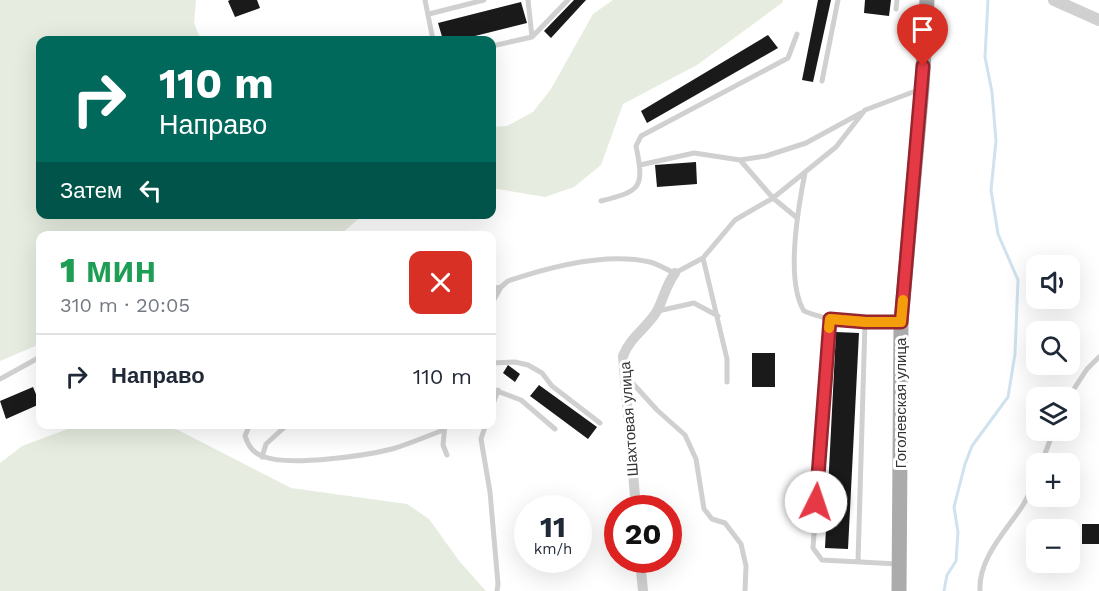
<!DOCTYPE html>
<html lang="ru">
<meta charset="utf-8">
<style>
body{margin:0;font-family:"Work Sans",sans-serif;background:#f2f2f3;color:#1f2937;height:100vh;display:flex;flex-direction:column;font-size:22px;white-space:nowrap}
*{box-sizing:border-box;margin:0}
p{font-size:20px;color:#747a83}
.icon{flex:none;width:33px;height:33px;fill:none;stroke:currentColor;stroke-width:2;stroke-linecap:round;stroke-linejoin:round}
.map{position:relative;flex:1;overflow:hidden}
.side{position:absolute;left:36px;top:231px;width:460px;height:198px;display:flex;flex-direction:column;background:#fff;border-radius:12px;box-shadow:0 6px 24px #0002}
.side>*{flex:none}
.top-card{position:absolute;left:36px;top:36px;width:460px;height:183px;border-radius:12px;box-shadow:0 6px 24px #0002;background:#00695c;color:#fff;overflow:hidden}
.buttons{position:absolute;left:1026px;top:255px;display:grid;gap:12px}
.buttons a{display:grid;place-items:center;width:54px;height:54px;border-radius:12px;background:#fff;box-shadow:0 6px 24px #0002;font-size:30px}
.speed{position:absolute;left:514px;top:495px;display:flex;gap:12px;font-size:30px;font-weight:700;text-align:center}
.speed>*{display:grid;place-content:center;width:78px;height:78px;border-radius:50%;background:#fff;box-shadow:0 6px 24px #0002;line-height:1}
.speed small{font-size:15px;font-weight:400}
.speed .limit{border:9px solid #d22;background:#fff;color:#111}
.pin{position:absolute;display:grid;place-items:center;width:51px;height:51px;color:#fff;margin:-62px -26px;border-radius:50% 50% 50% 0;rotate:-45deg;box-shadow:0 0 6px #0007}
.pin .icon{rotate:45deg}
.me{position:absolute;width:66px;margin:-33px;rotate:4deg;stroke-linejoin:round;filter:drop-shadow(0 0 4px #0008)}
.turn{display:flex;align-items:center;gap:21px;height:126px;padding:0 24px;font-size:27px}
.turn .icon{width:78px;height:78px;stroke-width:2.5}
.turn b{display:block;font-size:42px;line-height:51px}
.then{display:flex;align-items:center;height:57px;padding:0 24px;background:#0003;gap:12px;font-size:22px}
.round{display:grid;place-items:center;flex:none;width:63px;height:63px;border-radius:12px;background:#f2f2f3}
.summary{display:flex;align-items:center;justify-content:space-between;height:102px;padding:0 24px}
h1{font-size:36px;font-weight:800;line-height:45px;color:#1e9e55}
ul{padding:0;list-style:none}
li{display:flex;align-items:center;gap:18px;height:84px;padding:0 24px;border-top:2px solid #e0e1e3}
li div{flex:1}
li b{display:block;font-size:22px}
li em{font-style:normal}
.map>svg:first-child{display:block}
.green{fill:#e6ecdf}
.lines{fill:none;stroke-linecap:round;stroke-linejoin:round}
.stream{stroke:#cfe2ee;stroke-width:3}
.building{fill:#1a1a1a}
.service{stroke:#d0d0d0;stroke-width:5}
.minor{stroke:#d0d0d0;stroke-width:10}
.tertiary{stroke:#d0d0d0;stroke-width:12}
.primary{stroke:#ababab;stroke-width:15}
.route-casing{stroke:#96252e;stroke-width:15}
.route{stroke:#e63946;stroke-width:10}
.slow{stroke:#f59e0b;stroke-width:10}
.labels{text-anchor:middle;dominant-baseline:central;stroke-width:6;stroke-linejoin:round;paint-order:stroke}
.street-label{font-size:15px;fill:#333;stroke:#fff}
</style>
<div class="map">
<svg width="1099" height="591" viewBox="0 0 1099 591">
<rect width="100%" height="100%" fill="#fff"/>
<path class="green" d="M 0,0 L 196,0 L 194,23 L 201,40 L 40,40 L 40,214 L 363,215 L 340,235 L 40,236 L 40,344 L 0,361 Z
M 613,0 L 783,0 L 782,3 L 697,65 L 623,104 L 601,165 L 574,187 L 545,197 L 492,188 L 492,127 L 507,126 L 533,112 L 551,89 L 593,14 Z
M 81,424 L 150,425 L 178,430 L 291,488 L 407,504 L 429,519 L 460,562 L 486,591 L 0,591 L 0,463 L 22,446 Z"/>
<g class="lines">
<path class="stream" d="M 944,591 L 947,575 L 956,561 L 958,532 L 954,507 L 965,464 L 972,446 L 1008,397 L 1015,354 L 1018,280 L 998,234 L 991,190 L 996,141 L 992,92 L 985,57 L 988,0"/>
</g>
<path class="building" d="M 230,0 L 257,0 L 260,8 L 235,17 L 228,1 Z
M 574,0 L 586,0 L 551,38 L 544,31 Z
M 818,0 L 831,0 L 813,82 L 802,80 Z
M 865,0 L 891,0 L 889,16 L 864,13 Z
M 521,2 L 527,23 L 459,40 L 443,40 L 438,23 Z
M 768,35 L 778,48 L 647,123 L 641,111 Z
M 696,162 L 697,184 L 657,187 L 655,165 Z
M 836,332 L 859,333 L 848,549 L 825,548 Z
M 752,353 L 775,353 L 775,387 L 752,387 Z
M 508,365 L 520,374 L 515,382 L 503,373 Z
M 539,385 L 597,427 L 588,439 L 530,396 Z
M 33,387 L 40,404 L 6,419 L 0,401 Z
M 1082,524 L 1099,524 L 1099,544 L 1082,544 Z"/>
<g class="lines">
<path class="service" d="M 425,0 L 433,40
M 528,0 L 532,37
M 896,9 L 897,0
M 429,14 L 484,0
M 492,46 L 532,37 L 568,0
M 822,81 L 838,0
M 740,160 L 773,198 L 796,217
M 640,165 L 694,153 L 740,160 L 766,156 L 806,143 L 861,113
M 805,173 C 798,208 785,280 804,311 C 834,324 868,322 900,322
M 601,201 C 640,191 645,189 636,146 L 641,136 L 788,58 L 797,34
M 703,258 L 727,359 L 727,382
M 492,289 L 501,287
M 492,303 L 501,287 L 508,281 C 549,267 607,252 650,262 C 658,264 667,270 675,273 L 703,258 L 735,220 L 773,198 L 836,147 L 865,110 L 921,89
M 658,311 L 694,303 L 718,316
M 830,319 L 813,548 L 822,560 L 898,564
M 492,363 L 515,362 L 528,365 L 542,373 L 552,386 L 600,423
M 627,377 L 657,410 L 685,435 L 696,459 L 704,509 L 712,519 L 725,523 L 741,544 L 746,566 L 745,591
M 0,379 L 40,357
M 492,389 L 521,400 L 555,429
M 1068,398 L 1087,369 L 1099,357
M 492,407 L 498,390
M 250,424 L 245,436 C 248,445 252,452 262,456 C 287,467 364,456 392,449 C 409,444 427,436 444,430
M 445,424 L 443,445 L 447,455
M 486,424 L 481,439 L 490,492 L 498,584 L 497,591
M 262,457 L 266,444 L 288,424
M 1041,464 L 1054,430
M 858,562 L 865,322
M 980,591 C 978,558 1007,530 1023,505 C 1029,495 1033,485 1036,475"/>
<path class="minor" d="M 636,508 L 623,356 C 630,337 647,328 657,311 C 664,298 665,287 675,273
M 640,560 L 643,591"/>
<path class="tertiary" d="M 1054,0 L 1099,20"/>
<path class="primary" d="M 899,591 L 901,322 L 922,88 L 927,0"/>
</g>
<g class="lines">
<g class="route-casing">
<path id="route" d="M 816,502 L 830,319 L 866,322 L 901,322 L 923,66"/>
</g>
<use href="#route" class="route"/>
<path class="slow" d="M 829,328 L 830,319 L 866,322 L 901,322 L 903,300"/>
</g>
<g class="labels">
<g class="street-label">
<text transform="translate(901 403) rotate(-90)">Гоголевская улица</text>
<text transform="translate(629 419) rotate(-94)">Шахтовая улица</text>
</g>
</g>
</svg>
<div class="buttons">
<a><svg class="icon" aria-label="sound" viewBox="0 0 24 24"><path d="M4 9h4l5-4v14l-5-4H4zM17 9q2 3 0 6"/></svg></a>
<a><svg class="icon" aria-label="search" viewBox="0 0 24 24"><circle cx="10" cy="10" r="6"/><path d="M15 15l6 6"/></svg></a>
<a><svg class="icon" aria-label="layers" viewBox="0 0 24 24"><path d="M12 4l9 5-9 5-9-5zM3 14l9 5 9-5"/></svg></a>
<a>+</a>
<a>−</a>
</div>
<div class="speed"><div>11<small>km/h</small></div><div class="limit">20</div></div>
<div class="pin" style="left:923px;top:66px;background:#d93025"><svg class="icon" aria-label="arrive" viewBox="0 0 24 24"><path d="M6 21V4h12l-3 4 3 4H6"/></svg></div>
<svg class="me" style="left:816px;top:502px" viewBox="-20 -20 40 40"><circle r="19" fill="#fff"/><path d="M0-13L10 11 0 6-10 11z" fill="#e63946"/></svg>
<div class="top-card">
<div class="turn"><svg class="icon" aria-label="right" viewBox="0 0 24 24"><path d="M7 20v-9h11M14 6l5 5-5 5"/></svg><div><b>110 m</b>Направо</div></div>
<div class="then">Затем<svg class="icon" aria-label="left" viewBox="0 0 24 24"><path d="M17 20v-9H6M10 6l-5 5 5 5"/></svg></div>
</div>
<section class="side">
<div class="summary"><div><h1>1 мин</h1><p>310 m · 20:05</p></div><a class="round" style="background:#d93025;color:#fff"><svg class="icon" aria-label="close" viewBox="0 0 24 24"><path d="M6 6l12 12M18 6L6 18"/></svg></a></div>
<ul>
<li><svg class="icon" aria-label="right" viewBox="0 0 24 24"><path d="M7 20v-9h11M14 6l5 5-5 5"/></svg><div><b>Направо</b></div><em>110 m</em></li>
</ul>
</section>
</div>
